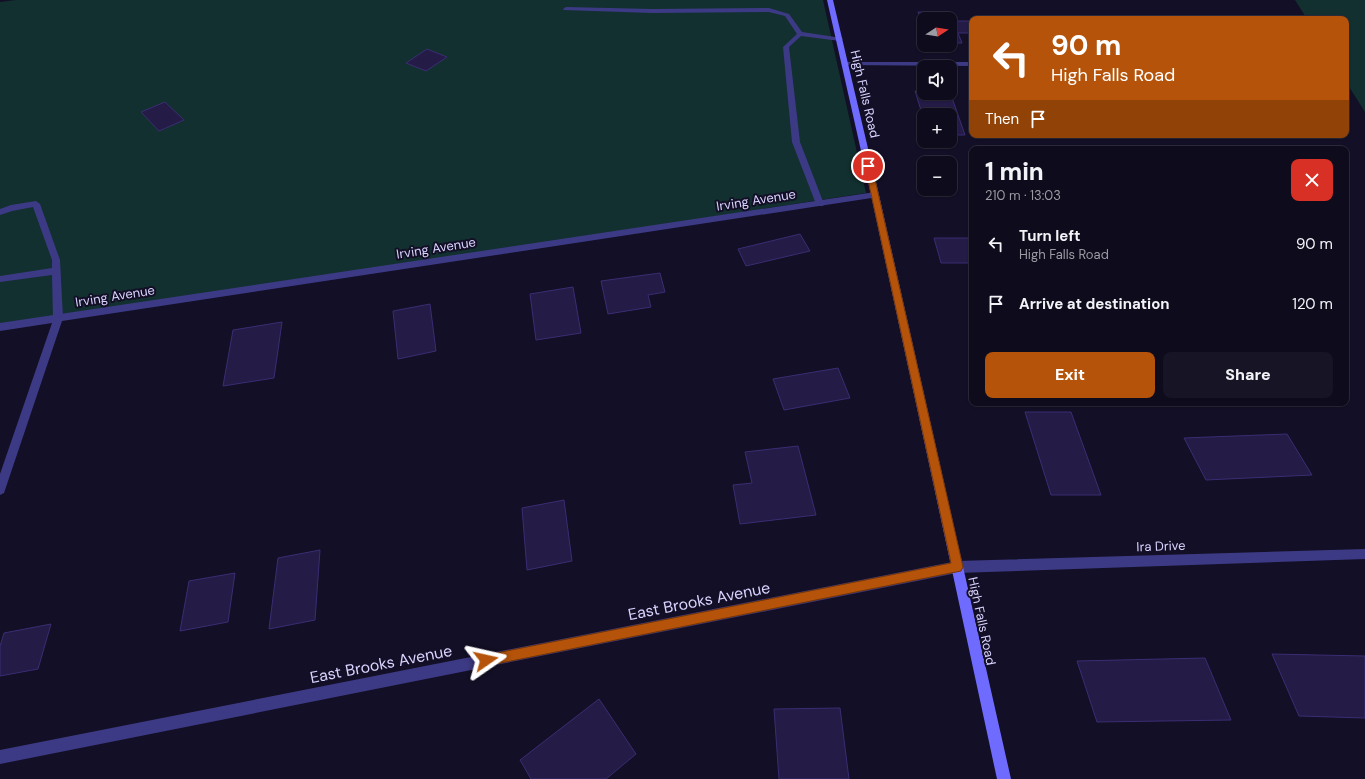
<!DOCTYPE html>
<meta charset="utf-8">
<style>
body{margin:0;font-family:"DM Sans",sans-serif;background:#171425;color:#f1f3f6;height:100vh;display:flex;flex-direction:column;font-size:15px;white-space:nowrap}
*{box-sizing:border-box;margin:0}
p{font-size:13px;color:#9b9ba3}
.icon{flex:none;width:22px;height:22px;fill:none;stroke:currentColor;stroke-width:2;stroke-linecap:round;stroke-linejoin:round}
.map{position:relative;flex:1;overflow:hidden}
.drawer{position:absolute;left:969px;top:146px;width:380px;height:260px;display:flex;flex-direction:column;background:#0e0b1c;border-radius:8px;box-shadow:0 1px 3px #0004,0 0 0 1px #2e2b3b}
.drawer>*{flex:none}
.banner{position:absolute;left:969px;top:16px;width:380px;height:122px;border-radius:8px;box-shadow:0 1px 3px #0004,0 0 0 1px #2e2b3b;background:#b45309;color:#fff;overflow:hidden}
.needle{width:26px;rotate:78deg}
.tools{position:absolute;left:917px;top:12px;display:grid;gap:8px}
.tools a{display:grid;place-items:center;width:40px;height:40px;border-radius:8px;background:#0e0b1c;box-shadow:0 1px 3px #0004,0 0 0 1px #2e2b3b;font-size:20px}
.pin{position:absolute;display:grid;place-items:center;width:34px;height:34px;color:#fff;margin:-17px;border:2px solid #fff;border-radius:50%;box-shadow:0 1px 4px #0007}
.me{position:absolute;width:44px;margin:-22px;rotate:79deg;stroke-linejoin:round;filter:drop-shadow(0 0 3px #0008)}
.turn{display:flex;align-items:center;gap:14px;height:84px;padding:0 16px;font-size:18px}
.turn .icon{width:52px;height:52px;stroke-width:2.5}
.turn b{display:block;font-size:28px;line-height:34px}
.then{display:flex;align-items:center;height:38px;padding:0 16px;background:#0003;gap:8px;font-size:15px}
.round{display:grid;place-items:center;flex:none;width:42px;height:42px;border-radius:8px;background:#171425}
.overview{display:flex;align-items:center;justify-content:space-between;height:68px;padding:0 16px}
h1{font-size:24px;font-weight:800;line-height:30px}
.button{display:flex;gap:8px;margin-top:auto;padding:8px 16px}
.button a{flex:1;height:46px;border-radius:8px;background:#b45309;color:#fff;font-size:16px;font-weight:800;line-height:46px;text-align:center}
.button a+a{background:#171425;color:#f1f3f6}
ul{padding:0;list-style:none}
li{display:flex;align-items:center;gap:12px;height:60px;padding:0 16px}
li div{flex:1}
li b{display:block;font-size:15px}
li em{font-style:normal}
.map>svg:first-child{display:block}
.green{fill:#12302f}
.building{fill:#241b47;stroke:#3b2d73}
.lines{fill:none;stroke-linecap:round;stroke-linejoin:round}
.lane{fill:#3d3a85;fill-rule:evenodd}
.street{fill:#3d3a85;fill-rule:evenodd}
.secondary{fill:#6f6bff;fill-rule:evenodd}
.route{fill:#b45309;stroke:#753606}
.labels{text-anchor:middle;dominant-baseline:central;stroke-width:4;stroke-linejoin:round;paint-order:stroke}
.street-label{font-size:13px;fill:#d9d4ff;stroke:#130f26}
.near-street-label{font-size:16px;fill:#d9d4ff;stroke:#130f26}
</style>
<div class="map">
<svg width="1365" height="779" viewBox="0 0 1365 779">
<rect width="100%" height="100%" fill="#130f26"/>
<path class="green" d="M 16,0 L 823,0 L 866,193 L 0,327 L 0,2 Z
M 1295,0 L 1365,0 L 1365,112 L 1346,82 L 1346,19 L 1307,19 Z"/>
<path class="building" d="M 918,12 L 949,12 L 953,21 L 969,21 L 972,26 L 972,33 L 958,33 L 962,43 L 950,43 L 950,19 L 924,19 L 924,28 Z
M 1055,18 L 1118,18 L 1119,19 L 1056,19 Z
M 427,49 L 447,57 L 426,71 L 406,63 Z
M 915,91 L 924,91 L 924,93 L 950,92 L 965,135 L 950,135 L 950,115 L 924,115 L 924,120 Z
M 165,102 L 184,120 L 159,131 L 141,112 Z
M 800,234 L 810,251 L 746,266 L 738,249 Z
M 934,238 L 972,238 L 972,263 L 941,263 Z
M 660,273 L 665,292 L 648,295 L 651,307 L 608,314 L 601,281 Z
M 573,287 L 581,333 L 536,340 L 530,294 Z
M 430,304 L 436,351 L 398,359 L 393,311 Z
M 282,322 L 274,378 L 223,386 L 233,330 Z
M 838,368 L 850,398 L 784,410 L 773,379 Z
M 1025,412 L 1071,412 L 1101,495 L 1051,495 Z
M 1287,434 L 1312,475 L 1206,480 L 1184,438 Z
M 798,446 L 816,515 L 740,524 L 733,485 L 752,483 L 745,452 Z
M 564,500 L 572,561 L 527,570 L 522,508 Z
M 320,550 L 315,620 L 269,629 L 278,558 Z
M 235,573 L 228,622 L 180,631 L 189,581 Z
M 51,624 L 38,669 L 0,676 L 0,646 L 4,633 Z
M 1272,654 L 1365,656 L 1365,718 L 1299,716 Z
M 1205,658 L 1231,720 L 1097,722 L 1077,661 Z
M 599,699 L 636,754 L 606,779 L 531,779 L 520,760 Z
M 840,708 L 849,779 L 779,779 L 774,709 Z"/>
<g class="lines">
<path class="lane" d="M 566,7 L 652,9 L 769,8 L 789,14 L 802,32 L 842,38 L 843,39 L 840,41 L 801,36 L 789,47 L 800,142 L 824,204 L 823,206 L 817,206 L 816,204 L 792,142 L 783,47 L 797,34 L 785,16 L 769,12 L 652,13 L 564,10 L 563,9 Z
M 36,201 L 40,204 L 60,260 L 63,318 L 58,322 L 53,318 L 52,275 L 0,282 L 0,276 L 52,268 L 52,260 L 33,207 L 12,211 L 0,215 L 0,209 L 11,205 Z"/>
<path class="street" d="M 845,62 L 972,62 L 972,66 L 843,65 L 843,63 Z
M 875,192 L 878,193 L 878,197 L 62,321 L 5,490 L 4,493 L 0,495 L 0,474 L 52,323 L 0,331 L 0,323 Z
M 1365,549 L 1365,559 L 957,573 L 0,764 L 0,750 L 957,561 Z"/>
<path class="secondary" d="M 827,0 L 833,0 L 879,195 L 1011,779 L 997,779 L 871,195 Z"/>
</g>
<path class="route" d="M 868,163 L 872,166 L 963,567 L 961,571 L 486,666 L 482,664 L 481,660 L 482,656 L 486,655 L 951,563 L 865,166 Z"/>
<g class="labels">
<g class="street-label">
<text transform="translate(865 94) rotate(77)">High Falls Road</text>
<text transform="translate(756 200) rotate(-9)">Irving Avenue</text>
<text transform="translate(436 248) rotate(-9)">Irving Avenue</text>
<text transform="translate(115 296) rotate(-9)">Irving Avenue</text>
<text transform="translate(1161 546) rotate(-2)">Ira Drive</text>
<text transform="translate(982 621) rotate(78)">High Falls Road</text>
</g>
<g class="near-street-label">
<text transform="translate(699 601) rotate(-11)">East Brooks Avenue</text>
<text transform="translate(381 664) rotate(-11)">East Brooks Avenue</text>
</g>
</g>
</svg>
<div class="tools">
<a><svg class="needle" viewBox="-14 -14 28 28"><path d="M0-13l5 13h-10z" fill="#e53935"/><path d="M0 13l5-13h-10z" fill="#9b9ba3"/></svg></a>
<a><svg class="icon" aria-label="sound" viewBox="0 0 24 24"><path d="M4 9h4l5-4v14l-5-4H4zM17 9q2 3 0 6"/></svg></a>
<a>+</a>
<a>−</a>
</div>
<div class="pin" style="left:868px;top:166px;background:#d93025"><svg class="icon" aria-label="arrive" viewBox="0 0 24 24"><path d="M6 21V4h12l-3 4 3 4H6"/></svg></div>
<svg class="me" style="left:486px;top:660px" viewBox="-20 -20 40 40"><path d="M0-17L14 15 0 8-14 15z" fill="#b45309" stroke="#fff" stroke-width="4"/></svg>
<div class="banner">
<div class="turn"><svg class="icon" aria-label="left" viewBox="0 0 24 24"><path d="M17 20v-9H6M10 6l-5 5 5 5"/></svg><div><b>90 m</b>High Falls Road</div></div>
<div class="then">Then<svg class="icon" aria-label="arrive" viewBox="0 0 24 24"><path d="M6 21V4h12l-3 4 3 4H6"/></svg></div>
</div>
<section class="drawer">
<div class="overview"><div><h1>1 min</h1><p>210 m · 13:03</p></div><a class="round" style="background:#d93025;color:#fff"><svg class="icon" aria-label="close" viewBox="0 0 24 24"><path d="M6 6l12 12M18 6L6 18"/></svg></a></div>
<ul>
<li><svg class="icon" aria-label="left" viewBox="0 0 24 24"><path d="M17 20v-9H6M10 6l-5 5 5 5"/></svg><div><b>Turn left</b><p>High Falls Road</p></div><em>90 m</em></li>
<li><svg class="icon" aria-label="arrive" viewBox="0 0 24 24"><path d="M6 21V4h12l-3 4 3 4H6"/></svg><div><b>Arrive at destination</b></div><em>120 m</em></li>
</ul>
<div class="button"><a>Exit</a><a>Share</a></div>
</section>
</div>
